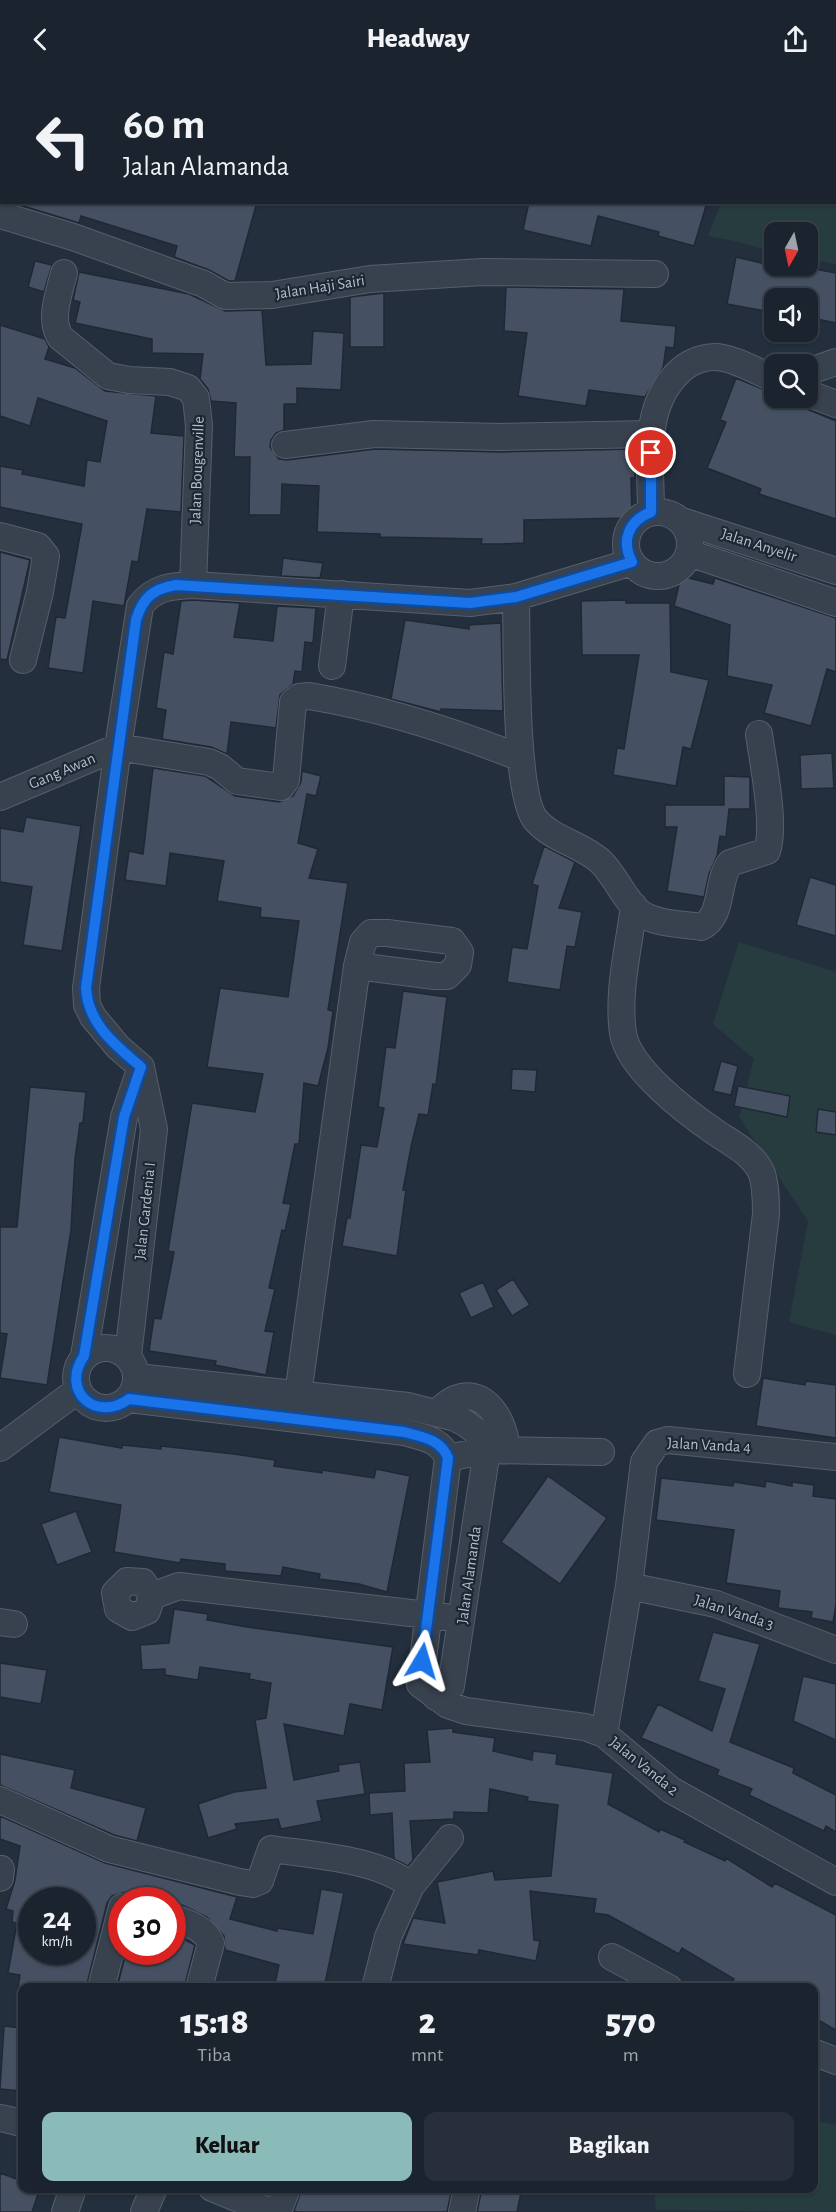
<!DOCTYPE html>
<html lang="id">
<style>
body{margin:0;font-family:"Alegreya Sans",sans-serif;background:#282f3a;color:#f1f3f6;height:100vh;display:flex;flex-direction:column;font-size:22px;white-space:nowrap}
*{box-sizing:border-box;margin:0}
p{font-size:20px;color:#a0a4aa}
.icon{flex:none;width:33px;height:33px;fill:none;stroke:currentColor;stroke-width:2;stroke-linecap:round;stroke-linejoin:round}
.map{position:relative;flex:1;overflow:hidden}
.drawer{position:absolute;left:18px;top:1905px;width:800px;height:210px;display:flex;flex-direction:column;background:#1b232e;border-radius:12px;box-shadow:0 2px 4px #0004,0 0 0 2px #39404a}
.drawer>*{flex:none}
.hud{position:absolute;left:0px;top:0px;width:837px;height:126px;box-shadow:0 2px 4px #0004,0 0 0 2px #39404a;background:#1b232e;color:#f1f3f6;overflow:hidden}
.needle{width:39px;rotate:189deg}
.tools{position:absolute;left:764px;top:144px;display:grid;gap:12px}
.tools a{display:grid;place-items:center;width:54px;height:54px;border-radius:12px;background:#1b232e;box-shadow:0 2px 4px #0004,0 0 0 2px #39404a;font-size:30px}
.speed{position:absolute;left:18px;top:1809px;display:flex;gap:12px;font-size:30px;font-weight:700;text-align:center}
.speed>*{display:grid;place-content:center;width:78px;height:78px;border-radius:50%;background:#1b232e;box-shadow:0 2px 4px #0004,0 0 0 2px #39404a;line-height:1}
.speed small{font-size:15px;font-weight:400}
.speed .limit{border:9px solid #d22;background:#fff;color:#111}
.pin{position:absolute;display:grid;place-items:center;width:51px;height:51px;color:#fff;margin:-26px;border:3px solid #fff;border-radius:50%;box-shadow:0 2px 6px #0007}
.me{position:absolute;width:66px;margin:-33px;rotate:7deg;stroke-linejoin:round;filter:drop-shadow(0 0 4px #0008)}
.turn{display:flex;align-items:center;gap:21px;height:126px;padding:0 24px;font-size:27px}
.turn .icon{width:78px;height:78px;stroke-width:2.5}
.turn b{display:block;font-size:42px;line-height:51px}
.eta{display:flex;justify-content:space-evenly;align-items:center;height:102px;text-align:center}
.eta b{font-size:36px;font-weight:800;line-height:42px}
.primary-button{display:flex;gap:12px;margin-top:auto;padding:12px 24px}
.primary-button a{flex:1;height:69px;border-radius:12px;background:#8bbbb9;color:#111;font-size:24px;font-weight:800;line-height:69px;text-align:center}
.primary-button a+a{background:#282f3a;color:#f1f3f6}
header{display:flex;justify-content:space-between;align-items:center;height:78px;padding:0 24px;background:#1b232e;font-size:27px;font-weight:800}
.map>svg:first-child{display:block}
.green{fill:#263c3f}
.lines{fill:none;stroke-linecap:round;stroke-linejoin:round}
.river{stroke:#394c67;stroke-width:44}
.building{fill:#455162;stroke:#1f2835;stroke-width:1.5;fill-rule:evenodd}
.minor-casing{stroke:#565f6c;stroke-width:28}
.minor{stroke:#38414e;stroke-width:26}
.route-casing{stroke:#114b97;stroke-width:15}
.route{stroke:#1a73e8;stroke-width:10}
.labels{text-anchor:middle;dominant-baseline:central;stroke-width:4.5;stroke-linejoin:round;paint-order:stroke}
.street-label{font-size:16px;fill:#b4bcc9;stroke:#1d2633}
</style>
<header><svg class="icon" aria-label="back" viewBox="0 0 24 24"><path d="M15 5l-7 7 7 7"/></svg>Headway<svg class="icon" aria-label="share" viewBox="0 0 24 24"><path d="M12 15V3M7 8l5-5 5 5M5 13v7h14v-7"/></svg></header>
<div class="map">
<svg width="836" height="2134" viewBox="0 0 836 2134">
<rect width="100%" height="100%" fill="#242f3e"/>
<path class="green" d="M 514,0 L 836,0 L 836,186 L 807,181 L 807,154 L 774,154 L 774,174 L 735,163 L 708,158 L 721,125 L 836,124 L 836,2 Z
M 739,864 L 836,894 L 836,1257 L 789,1244 L 808,1143 L 739,1039 L 754,981 L 713,946 Z
M 813,2042 L 836,2047 L 836,2134 L 656,2132 L 654,2111 L 813,2110 Z"/>
<g class="lines">
<path class="river" d="M 720,0 L 722,2"/>
</g>
<path class="building" d="M 10,124 L 257,124 L 235,203 L 229,203 L 209,192 L 174,179 L 177,168 L 81,138 L 79,145 Z
M 529,124 L 691,124 L 706,128 L 694,168 L 658,158 L 659,154 L 598,138 L 591,168 L 523,152 Z
M 736,179 L 774,188 L 798,188 L 836,195 L 836,245 L 807,239 L 807,220 L 773,220 L 771,234 L 727,226 Z
M 35,183 L 52,187 L 44,214 L 28,209 Z
M 79,194 L 189,216 L 225,233 L 262,232 L 266,287 L 311,286 L 313,253 L 344,255 L 341,312 L 297,310 L 297,326 L 284,326 L 284,352 L 276,355 L 271,362 L 270,369 L 279,381 L 287,382 L 375,371 L 501,374 L 635,371 L 635,400 L 631,400 L 632,440 L 524,442 L 524,465 L 501,466 L 481,466 L 482,461 L 380,459 L 380,456 L 317,454 L 319,408 L 282,406 L 281,437 L 249,437 L 250,379 L 234,379 L 236,325 L 211,323 L 208,311 L 200,301 L 203,276 L 152,275 L 152,261 L 75,245 L 80,224 L 73,222 Z
M 506,209 L 624,211 L 621,243 L 676,248 L 674,270 L 666,269 L 663,290 L 645,319 L 589,312 L 586,328 L 518,318 L 527,255 L 504,253 Z
M 384,215 L 384,269 L 350,269 L 350,219 Z
M 0,247 L 45,261 L 49,269 L 45,281 L 75,290 L 105,313 L 156,318 L 151,355 L 184,358 L 181,434 L 147,431 L 138,484 L 132,483 L 124,528 L 93,523 L 83,595 L 48,590 L 56,539 L 65,540 L 82,446 L 0,429 L 0,388 L 23,392 L 22,396 L 84,408 L 87,382 L 100,384 L 107,343 L 38,320 L 30,348 L 0,338 Z
M 736,300 L 774,316 L 774,320 L 780,320 L 836,343 L 836,441 L 759,416 L 761,411 L 707,390 L 726,344 L 720,342 Z
M 0,474 L 30,482 L 7,582 L 0,581 Z
M 283,480 L 323,485 L 320,500 L 281,498 Z
M 681,498 L 713,506 L 715,500 L 836,540 L 836,594 L 827,591 L 811,648 L 764,635 L 772,607 L 727,598 L 730,547 L 674,528 Z
M 193,522 L 240,525 L 234,559 L 273,563 L 277,528 L 316,530 L 313,565 L 305,564 L 302,594 L 295,593 L 293,606 L 280,617 L 276,650 L 231,644 L 227,676 L 211,669 L 162,661 L 166,632 L 156,630 L 164,574 L 173,576 L 181,523 Z
M 626,522 L 626,525 L 670,525 L 671,594 L 709,602 L 691,671 L 683,669 L 676,708 L 613,697 L 617,670 L 624,671 L 639,577 L 582,577 L 581,523 Z
M 405,542 L 469,551 L 469,547 L 501,545 L 503,633 L 441,631 L 441,634 L 391,621 Z
M 832,675 L 834,710 L 801,711 L 800,677 Z
M 153,690 L 205,698 L 235,718 L 279,724 L 293,718 L 301,704 L 302,693 L 321,698 L 316,718 L 307,716 L 298,765 L 318,771 L 309,800 L 348,805 L 328,932 L 333,933 L 328,970 L 318,1008 L 304,1005 L 299,1066 L 295,1066 L 283,1125 L 291,1126 L 285,1153 L 282,1152 L 269,1210 L 275,1211 L 265,1253 L 274,1254 L 266,1297 L 215,1287 L 216,1283 L 149,1273 L 154,1240 L 161,1241 L 174,1174 L 168,1173 L 192,1025 L 255,1034 L 263,996 L 207,989 L 220,910 L 288,919 L 299,843 L 260,839 L 261,830 L 217,823 L 224,783 L 170,775 L 166,808 L 125,802 L 129,773 L 143,776 Z
M 724,698 L 750,699 L 750,731 L 729,731 L 726,759 L 720,758 L 717,778 L 709,796 L 704,819 L 667,813 L 677,749 L 665,749 L 665,727 L 724,727 Z
M 26,739 L 81,748 L 62,873 L 23,867 L 32,809 L 0,804 L 0,750 L 23,754 Z
M 544,768 L 575,784 L 559,830 L 582,834 L 575,869 L 567,868 L 560,912 L 507,904 L 512,869 L 527,871 L 538,808 L 532,806 Z
M 810,799 L 836,807 L 836,858 L 796,847 Z
M 403,913 L 447,919 L 436,1007 L 433,1006 L 428,1037 L 419,1036 L 411,1069 L 403,1112 L 406,1112 L 397,1178 L 342,1168 L 347,1140 L 350,1140 L 361,1067 L 377,1069 L 384,1030 L 378,1029 L 386,969 L 395,970 Z
M 721,983 L 738,988 L 731,1017 L 713,1013 Z
M 512,991 L 537,992 L 535,1014 L 511,1012 Z
M 738,1008 L 790,1018 L 787,1039 L 734,1028 Z
M 30,1009 L 86,1014 L 83,1045 L 80,1045 L 75,1081 L 71,1152 L 47,1307 L 0,1300 L 7,1256 L 0,1255 L 0,1149 L 17,1149 Z
M 818,1031 L 836,1034 L 836,1057 L 816,1054 Z
M 513,1201 L 530,1227 L 512,1238 L 496,1212 Z
M 483,1204 L 494,1229 L 471,1240 L 459,1215 Z
M 763,1300 L 805,1307 L 806,1303 L 836,1307 L 836,1360 L 756,1348 Z
M 59,1359 L 122,1370 L 122,1367 L 161,1371 L 161,1368 L 234,1376 L 275,1382 L 274,1388 L 322,1395 L 322,1392 L 374,1400 L 376,1391 L 410,1398 L 387,1514 L 359,1506 L 319,1501 L 320,1496 L 283,1489 L 281,1498 L 225,1493 L 225,1486 L 181,1481 L 180,1485 L 114,1474 L 121,1427 L 49,1414 Z
M 548,1398 L 607,1440 L 560,1506 L 501,1464 Z
M 661,1400 L 733,1408 L 734,1404 L 765,1409 L 766,1403 L 792,1408 L 792,1404 L 814,1407 L 813,1418 L 836,1421 L 836,1526 L 833,1544 L 811,1540 L 812,1534 L 778,1530 L 780,1513 L 726,1505 L 734,1452 L 656,1442 Z
M 76,1433 L 92,1474 L 57,1487 L 41,1446 Z
M 174,1531 L 208,1536 L 207,1542 L 247,1549 L 393,1569 L 382,1632 L 350,1626 L 344,1658 L 284,1646 L 294,1702 L 339,1693 L 338,1687 L 360,1684 L 365,1716 L 317,1723 L 322,1743 L 281,1751 L 278,1741 L 235,1746 L 237,1751 L 208,1760 L 198,1726 L 234,1714 L 266,1710 L 255,1642 L 266,1640 L 271,1605 L 249,1601 L 250,1596 L 200,1589 L 198,1602 L 165,1597 L 165,1591 L 142,1592 L 140,1567 L 169,1565 Z
M 713,1554 L 760,1566 L 730,1664 L 794,1690 L 793,1695 L 836,1717 L 836,1754 L 826,1748 L 824,1753 L 749,1717 L 752,1711 L 717,1697 L 719,1692 L 641,1660 L 658,1626 L 712,1653 L 725,1611 L 698,1603 Z
M 0,1585 L 47,1592 L 41,1626 L 0,1619 Z
M 803,1598 L 836,1606 L 836,1662 L 793,1643 Z
M 453,1650 L 453,1654 L 495,1660 L 493,1673 L 532,1682 L 533,1673 L 557,1676 L 556,1686 L 613,1695 L 608,1726 L 659,1754 L 660,1751 L 685,1762 L 684,1764 L 725,1783 L 726,1780 L 772,1809 L 775,1805 L 836,1837 L 836,1952 L 813,1939 L 813,1910 L 743,1910 L 732,1904 L 734,1901 L 682,1870 L 679,1876 L 608,1837 L 594,1835 L 596,1821 L 530,1813 L 534,1862 L 540,1863 L 536,1883 L 479,1872 L 478,1877 L 403,1866 L 413,1840 L 445,1845 L 437,1804 L 493,1793 L 495,1802 L 551,1798 L 558,1727 L 527,1723 L 528,1719 L 490,1711 L 488,1735 L 454,1734 L 454,1741 L 410,1743 L 413,1782 L 408,1788 L 394,1781 L 392,1735 L 370,1737 L 369,1715 L 405,1713 L 404,1685 L 430,1684 L 427,1652 Z
M 0,1676 L 75,1692 L 71,1710 L 146,1730 L 137,1763 L 114,1757 L 0,1707 Z
M 0,1738 L 105,1785 L 237,1819 L 230,1841 L 277,1853 L 277,1850 L 313,1856 L 321,1811 L 344,1815 L 324,1910 L 274,1910 L 279,1887 L 225,1872 L 224,1858 L 207,1839 L 172,1822 L 135,1822 L 125,1814 L 112,1818 L 107,1825 L 86,1910 L 41,1906 L 40,1910 L 18,1910 L 20,1897 L 8,1895 L 17,1845 L 12,1844 L 13,1833 L 6,1831 L 15,1802 L 20,1768 L 0,1761 ZM 32,1822 L 82,1822 L 82,1874 L 32,1874 Z
M 172,1855 L 195,1867 L 184,1910 L 117,1910 L 126,1874 L 172,1874 Z
M 4,1948 L 22,1950 L 22,2013 L 0,2011 Z
M 0,2095 L 22,2103 L 22,2110 L 40,2110 L 32,2134 L 0,2134 Z
M 302,2110 L 452,2110 L 447,2134 L 297,2134 L 294,2133 Z
M 482,2110 L 502,2110 L 521,2115 L 517,2134 L 477,2134 Z"/>
<g class="lines">
<g class="minor-casing">
<path id="minor" d="M 80,0 L 85,2
M 0,137 L 73,159 L 204,206 L 225,218 L 272,217 L 370,201 L 482,194 L 655,196
M 64,195 C 59,215 49,241 60,259 L 108,298 L 129,302 L 170,304 L 188,310 L 196,320 L 199,348 L 193,507
M 807,294 L 836,284
M 807,315 L 836,326
M 285,367 L 374,356 L 501,359 L 651,356
M626 466a32 32 0 1 1 64 0a32 32 0 1 1-64 0Z
M 651,434 C 651,385 641,328 681,292 C 692,282 709,277 723,280 C 740,283 758,294 774,301
M 682,443 L 836,493
M 0,458 L 38,468 L 46,478 L 40,514 L 23,582
M 689,475 L 836,525
M 516,519 C 517,561 514,713 535,741 C 551,761 581,766 600,783 C 616,798 623,820 639,834 C 654,846 683,846 701,849 C 724,839 716,803 730,785 L 767,773 C 776,747 763,685 759,656
M 332,588 L 341,516
M 0,719 L 118,669 L 209,684 L 220,689 L 237,703 L 281,709 L 286,702 L 293,624 L 299,619 L 309,618 C 381,630 453,653 521,680
M 634,828 C 629,868 617,914 623,955 C 628,990 686,1034 715,1054 C 731,1065 754,1076 762,1096 C 766,1109 766,1123 766,1136 L 747,1296
M 371,855 L 387,855 L 452,863 L 460,874 L 458,887 L 447,898 L 435,898 L 357,888 L 363,864 Z
M76 1300a30 30 0 1 1 60 0a30 30 0 1 1-60 0Z
M 84,1278 L 124,1039 L 141,989
M 128,1278 L 154,1051 L 141,989 L 118,969 L 93,939 L 87,927 L 86,910 L 118,669 L 140,528 C 154,509 171,508 193,507 L 470,525 L 516,519 L 632,484
M 137,1299 L 408,1328 L 455,1340 L 465,1345 L 477,1354 L 487,1372 L 451,1608 L 436,1619
M 129,1321 L 404,1354 C 422,1359 440,1361 448,1380 L 420,1606 L 448,1627 L 466,1633 L 585,1649 L 604,1656 L 671,1712 L 836,1804
M 296,1331 L 357,888
M 437,1335 C 472,1297 503,1330 507,1372
M 0,1370 L 78,1312
M 448,1380 L 487,1372 L 601,1374
M 629,1508 L 716,1526 L 836,1572
M 152,1518 L 143,1504 L 127,1503 L 115,1515 L 118,1531 L 132,1539 L 147,1533 L 152,1518 L 179,1508 L 445,1539
M 0,1544 L 14,1546
M 604,1656 L 629,1508 L 644,1384 L 657,1365 L 668,1362 L 836,1379
M 0,1722 L 109,1771 L 240,1804 L 253,1806 L 260,1803 L 271,1771 C 312,1777 380,1781 411,1808
M 0,1800 L 1,1791
M 172,1839 C 187,1845 204,1849 211,1865 L 199,1910
M 612,1879 L 669,1910
M 101,1910 L 122,1829
M 375,1910 L 388,1859 L 411,1808 L 450,1760
M 813,1974 L 836,1983
M 0,2040 L 22,2045
M 212,2110 L 271,2134
M 65,2134 L 73,2110
M 144,2134 L 154,2110
M 278,2134 L 287,2110
M 462,2134 L 467,2110"/>
</g>
<use href="#minor" class="minor"/>
</g>
<g class="lines">
<g class="route-casing">
<path id="route" d="M 422,1583 L 448,1380 C 441,1361 422,1359 404,1354 L 129,1321 C 96,1345 60,1313 84,1278 L 124,1039 L 141,989 C 115,967 88,946 86,910 L 136,542 C 143,519 153,511 176,507 L 470,525 L 516,519 L 632,484 C 621,463 628,443 651,434 L 651,375"/>
</g>
<use href="#route" class="route"/>
</g>
<g class="labels">
<g class="street-label">
<text transform="translate(320 209) rotate(-9)">Jalan Haji Sairi</text>
<text transform="translate(197 392) rotate(-88)">Jalan Bougenville</text>
<text transform="translate(759 467) rotate(18)">Jalan Anyelir</text>
<text transform="translate(62 693) rotate(-23)">Gang Awan</text>
<text transform="translate(145 1133) rotate(-84)">Jalan Gardenia I</text>
<text transform="translate(709 1367) rotate(3)">Jalan Vanda 4</text>
<text transform="translate(469 1497) rotate(-82)">Jalan Alamanda</text>
<text transform="translate(734 1534) rotate(18)">Jalan Vanda 3</text>
<text transform="translate(644 1688) rotate(39)">Jalan Vanda 2</text>
</g>
</g>
</svg>
<div class="tools">
<a><svg class="needle" viewBox="-14 -14 28 28"><path d="M0-13l5 13h-10z" fill="#e53935"/><path d="M0 13l5-13h-10z" fill="#a0a4aa"/></svg></a>
<a><svg class="icon" aria-label="sound" viewBox="0 0 24 24"><path d="M4 9h4l5-4v14l-5-4H4zM17 9q2 3 0 6"/></svg></a>
<a><svg class="icon" aria-label="search" viewBox="0 0 24 24"><circle cx="10" cy="10" r="6"/><path d="M15 15l6 6"/></svg></a>
</div>
<div class="speed"><div>24<small>km/h</small></div><div class="limit">30</div></div>
<div class="pin" style="left:651px;top:375px;background:#d93025"><svg class="icon" aria-label="arrive" viewBox="0 0 24 24"><path d="M6 21V4h12l-3 4 3 4H6"/></svg></div>
<svg class="me" style="left:422px;top:1583px" viewBox="-20 -20 40 40"><path d="M0-17L14 15 0 8-14 15z" fill="#1a73e8" stroke="#fff" stroke-width="4"/></svg>
<div class="hud">
<div class="turn"><svg class="icon" aria-label="left" viewBox="0 0 24 24"><path d="M17 20v-9H6M10 6l-5 5 5 5"/></svg><div><b>60 m</b>Jalan Alamanda</div></div>
</div>
<section class="drawer">
<div class="eta">
<div><b>15:18</b><p>Tiba</p></div>
<div><b>2</b><p>mnt</p></div>
<div><b>570</b><p>m</p></div>
</div>
<div class="primary-button"><a>Keluar</a><a>Bagikan</a></div>
</section>
</div>
